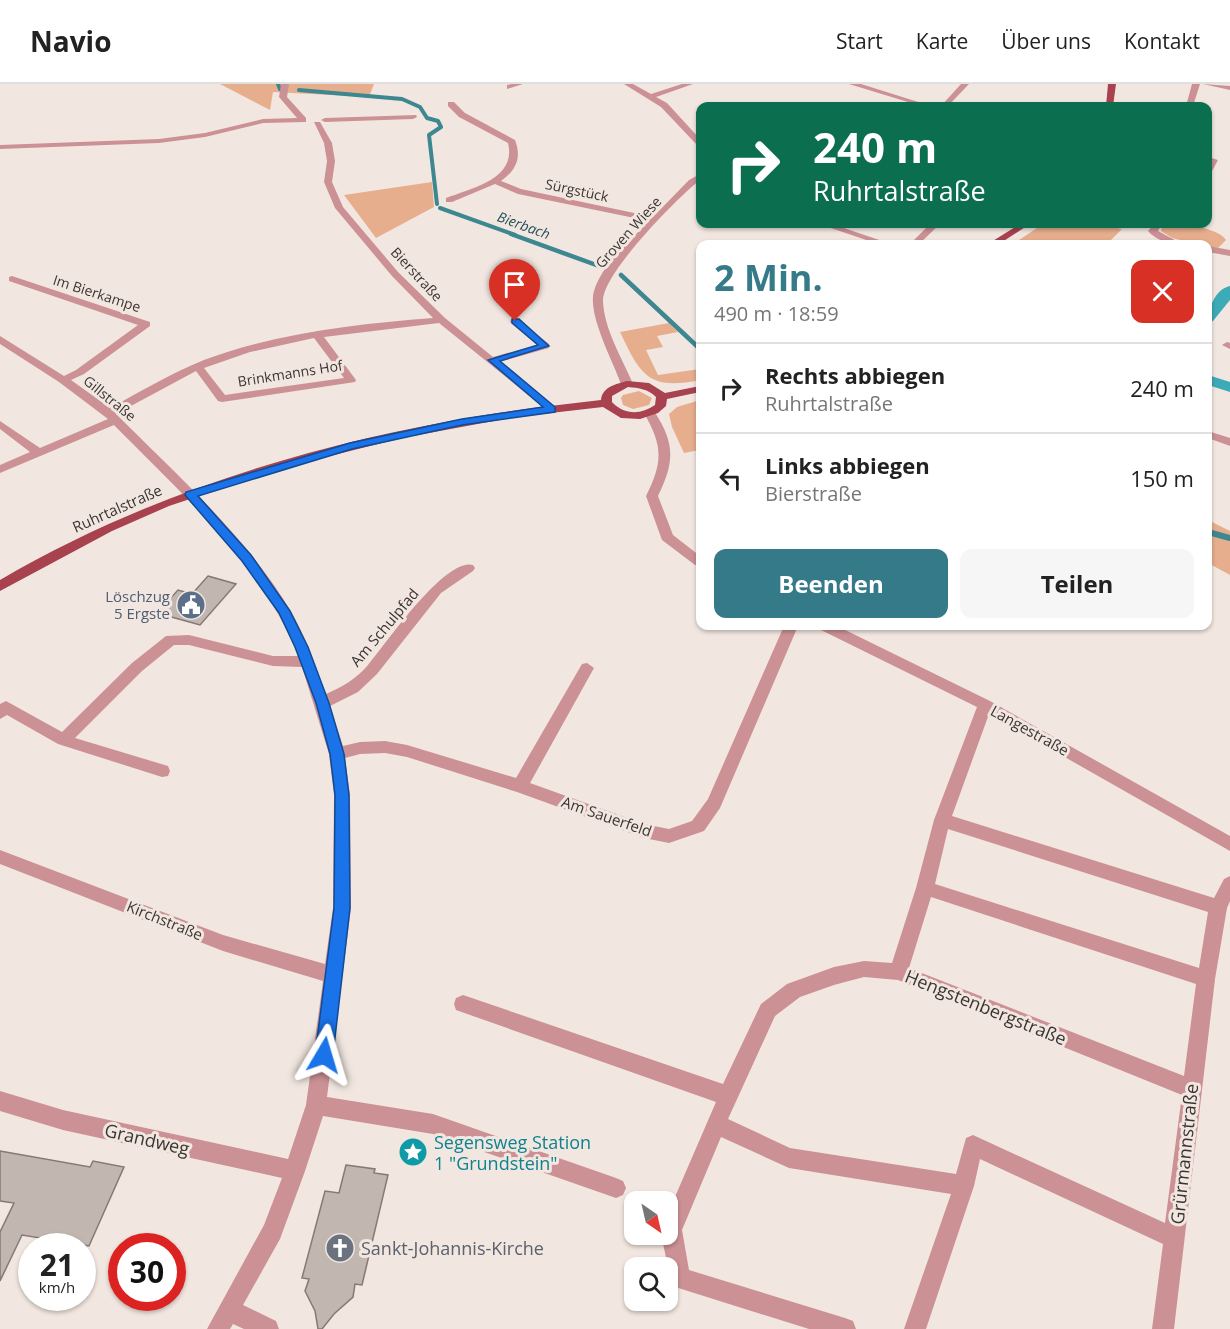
<!DOCTYPE html>
<html lang="de">
<meta charset="utf-8">
<style>
body{margin:0;font-family:"Open Sans",sans-serif;background:#f6f6f6;color:#222;height:100vh;display:flex;flex-direction:column;font-size:22px;white-space:nowrap}
*{box-sizing:border-box;margin:0}
p{font-size:20px;color:#767676}
.icon{flex:none;width:33px;height:33px;fill:none;stroke:currentColor;stroke-width:2;stroke-linecap:round;stroke-linejoin:round}
.map{position:relative;flex:1;overflow:hidden}
.drawer{position:absolute;left:696px;top:156px;width:516px;height:390px;display:flex;flex-direction:column;background:#fff;border-radius:12px;box-shadow:0 2px 4px #0004}
.drawer>*{flex:none}
.hud{position:absolute;left:696px;top:18px;width:516px;height:126px;border-radius:12px;box-shadow:0 2px 4px #0004;background:#0b6e4f;color:#fff;overflow:hidden}
.needle{width:39px;rotate:146deg}
.controls{position:absolute;left:624px;top:1107px;display:grid;gap:12px}
.controls a{display:grid;place-items:center;width:54px;height:54px;border-radius:12px;background:#fff;box-shadow:0 2px 4px #0004;font-size:30px}
.speed{position:absolute;left:18px;top:1149px;display:flex;gap:12px;font-size:30px;font-weight:700;text-align:center}
.speed>*{display:grid;place-content:center;width:78px;height:78px;border-radius:50%;background:#fff;box-shadow:0 2px 4px #0004;line-height:1}
.speed small{font-size:15px;font-weight:400}
.speed .limit{border:9px solid #d22;background:#fff;color:#111}
.pin{position:absolute;display:grid;place-items:center;width:51px;height:51px;color:#fff;margin:-62px -26px;border-radius:50% 50% 50% 0;rotate:-45deg;box-shadow:0 0 6px #0007}
.pin .icon{rotate:45deg}
.me{position:absolute;width:66px;margin:-33px;rotate:7deg;stroke-linejoin:round;filter:drop-shadow(0 0 4px #0008)}
.turn{display:flex;align-items:center;gap:21px;height:126px;padding:0 18px;font-size:27px}
.turn .icon{width:78px;height:78px;stroke-width:2.5}
.turn b{display:block;font-size:42px;line-height:51px}
.round{display:grid;place-items:center;flex:none;width:63px;height:63px;border-radius:12px;background:#f6f6f6}
.head{display:flex;align-items:center;justify-content:space-between;height:102px;padding:0 18px}
h1{font-size:36px;font-weight:700;line-height:45px;color:#357a88}
.action{display:flex;gap:12px;margin-top:auto;padding:12px 18px}
.action a{flex:1;height:69px;border-radius:12px;background:#357a88;color:#fff;font-size:24px;font-weight:700;line-height:69px;text-align:center}
.action a+a{background:#f6f6f6;color:#222}
ul{padding:0;list-style:none}
li{display:flex;align-items:center;gap:18px;height:90px;padding:0 18px;border-top:2px solid #e0e0e0}
li div{flex:1}
li b{display:block;font-size:22px}
li em{font-style:normal}
header{display:flex;align-items:center;gap:36px;box-sizing:border-box;height:84px;padding:0 30px;background:#fff;border-bottom:2px solid #e0e0e0}
header strong{font-size:28px}
nav{display:flex;gap:33px;margin-inline-start:auto;font-size:21px}
.map>svg:first-child{display:block}
.green{fill:#e6ae8d}
.lines{fill:none;stroke-linecap:round;stroke-linejoin:round}
.stream-far2{stroke:#3c8790;stroke-width:4}
.stream-far1{stroke:#3c8790;stroke-width:4.5}
.stream{stroke:#3c8790;stroke-width:6}
.canal{fill:#3daab8;fill-rule:evenodd}
.building{fill:#c1b6b0;stroke:#847a74;stroke-width:1.5}
.minor{fill:#cc9194;fill-rule:evenodd}
.major{fill:#a8424e;fill-rule:evenodd}
.route{fill:#1a73e8;stroke:#114b97;stroke-width:1.5}
.labels{text-anchor:middle;dominant-baseline:central;stroke-width:6;stroke-linejoin:round;paint-order:stroke}
.far-street-label{font-size:14px;fill:#3a3533;stroke:#f2e7e0}
.far-water-label{font-size:14px;font-style:italic;fill:#204f56;stroke:#f2e7e0}
.street-label{font-size:15px;fill:#3a3533;stroke:#f2e7e0}
.service-label{font-size:15px;fill:#4e5e75;stroke:#f2e7e0;text-anchor:end}
.near-street-label{font-size:18px;fill:#3a3533;stroke:#f2e7e0}
.near-culture-label{font-size:18px;fill:#0d838f;stroke:#f2e7e0;text-anchor:start}
.near-worship-label{font-size:18px;fill:#5b616d;stroke:#f2e7e0;text-anchor:start}
</style>
<header>
<strong>Navio</strong>
<nav><a>Start</a><a>Karte</a><a>Über uns</a><a>Kontakt</a></nav>
</header>
<div class="map">
<svg width="1230" height="1245" viewBox="0 0 1230 1245">
<rect width="100%" height="100%" fill="#f2e7e0"/>
<path class="green" d="M 220,0 L 374,0 L 369,13 L 273,8 L 270,26 Z
M 432,98 L 434,123 L 376,154 L 344,111 Z
M 1043,140 L 1096,140 L 1122,145 L 1107,160 L 1013,160 Z
M 1167,140 C 1181,140 1218,143 1226,156 L 1217,165 L 1172,154 L 1161,147 L 1162,142 Z
M 669,239 L 678,248 L 657,252 L 663,263 L 646,266 L 658,291 L 700,285 L 700,296 C 648,307 640,290 620,248 Z
M 639,307 L 652,314 L 649,321 L 633,325 L 623,321 L 621,314 L 623,311 Z
M 700,316 L 700,366 L 684,369 L 672,343 L 669,330 L 677,323 Z
M 1208,436 L 1230,447 L 1230,491 L 1208,479 Z"/>
<g class="lines">
<path class="stream-far2" d="M 278,0 L 280,5
M 299,6 L 402,15 L 420,23 L 427,34 L 438,37 L 441,43 L 429,51 L 437,120
M 440,124 L 515,151"/>
<path class="stream-far1" d="M 511,150 L 599,182
M 621,191 L 700,265"/>
<path class="stream" d="M 1208,448 L 1230,454"/>
<path class="canal" d="M 1230,202 L 1230,216 L 1213,237 L 1208,238 C 1208,225 1215,205 1230,202 Z
M 1208,291 L 1230,298 L 1230,308 L 1208,301 Z"/>
</g>
<path class="building" d="M 208,492 L 236,500 L 200,541 L 157,529 L 178,506 L 192,510 Z
M 0,1067 L 90,1083 L 93,1077 L 124,1083 L 89,1162 L 22,1151 L 0,1197 L 0,1148 L 14,1119 L 0,1117 Z
M 346,1081 L 375,1085 L 374,1089 L 388,1091 L 362,1201 L 355,1200 L 353,1213 L 334,1230 L 322,1245 L 318,1245 L 315,1227 L 305,1207 L 309,1195 L 302,1194 L 325,1107 L 339,1109 Z"/>
<g class="lines">
<path class="minor" d="M 281,0 L 289,0 L 287,13 L 306,34 L 306,38 L 263,39 L 205,53 L 159,59 L 0,65 L 0,61 L 159,55 L 205,49 L 263,35 L 297,34 L 279,13 Z
M 512,0 L 523,0 L 507,5 L 507,1 Z
M 624,0 L 633,0 L 651,10 L 682,0 L 693,0 L 656,13 L 667,19 L 700,55 L 700,61 L 697,61 L 661,23 Z
M 849,0 L 861,0 L 931,22 L 921,22 Z
M 961,0 L 969,0 L 948,22 L 941,22 Z
M 1192,0 L 1200,0 L 1193,22 L 1186,22 Z
M 1203,0 L 1230,2 L 1230,6 Z
M 448,18 L 454,18 L 465,29 L 515,56 C 522,74 516,86 501,97 L 521,105 L 653,133 L 689,96 L 700,90 L 700,96 C 678,113 602,190 603,217 C 604,245 622,274 633,300 L 631,302 L 627,303 L 621,300 C 613,277 587,230 594,207 C 602,180 630,157 649,137 L 518,110 L 495,100 L 452,118 L 446,118 L 446,114 C 472,104 517,95 508,59 L 459,33 L 448,22 Z
M 416,31 L 417,33 L 413,35 L 325,38 L 321,36 L 325,34 Z
M 314,38 L 320,38 L 332,59 L 335,77 L 332,98 L 343,123 L 398,188 L 445,234 L 493,273 L 537,261 L 511,239 L 510,237 L 515,234 L 549,260 L 549,264 L 499,278 L 558,325 L 552,328 L 548,327 L 439,239 L 324,253 L 356,296 L 355,298 L 222,318 L 218,317 L 196,287 L 116,330 C 176,390 247,453 290,526 C 306,552 315,582 326,610 C 342,603 356,595 368,581 C 385,561 445,473 473,481 L 475,484 L 473,487 L 441,509 L 377,590 L 358,608 L 330,622 L 343,662 L 360,658 L 385,657 L 407,661 L 516,694 L 582,580 L 587,579 L 594,584 L 530,699 L 644,740 L 669,745 L 692,737 L 708,715 L 784,542 L 798,542 L 720,724 L 704,747 L 669,759 L 644,754 L 517,708 L 407,673 L 385,669 L 360,670 L 345,674 L 350,711 L 351,824 L 327,1013 L 433,1030 L 616,1094 L 623,1097 L 626,1104 L 623,1111 L 616,1114 L 433,1050 L 323,1032 L 305,1087 L 280,1155 L 243,1221 L 276,1237 L 279,1245 L 244,1245 L 233,1240 L 230,1245 L 207,1245 L 264,1141 L 282,1094 L 63,1046 L 0,1027 L 0,1007 L 63,1026 L 288,1075 L 306,1021 L 323,897 L 223,867 L 0,780 L 0,766 L 223,851 L 325,880 L 333,824 L 334,711 L 329,670 L 302,583 L 273,582 L 189,561 L 174,561 L 142,587 L 75,654 L 168,682 L 170,687 L 168,692 L 162,693 L 58,660 L 7,631 L 0,635 L 0,620 L 6,617 L 62,648 L 132,579 L 166,552 L 189,551 L 273,572 L 298,572 C 266,485 178,406 114,341 L 0,389 L 0,381 L 30,368 L 0,345 L 0,337 L 40,364 L 108,335 L 59,298 L 0,260 L 0,252 L 64,292 L 76,286 L 138,241 L 9,197 L 9,193 L 12,192 L 150,238 L 150,242 L 84,290 L 71,296 L 110,324 C 140,308 171,289 204,276 C 276,249 356,240 433,234 L 392,192 L 335,124 L 324,98 L 327,77 L 324,59 ZM 314,254 L 344,294 L 225,311 L 204,284 L 250,268 Z
M 1208,73 L 1218,76 L 1211,89 L 1208,90 Z
M 819,140 L 832,140 L 891,160 L 878,160 Z
M 930,140 L 940,140 L 919,160 L 910,160 Z
M 1154,140 L 1162,140 L 1158,147 L 1182,160 C 1169,160 1157,157 1148,147 Z
M 1208,162 L 1230,166 L 1230,172 L 1208,168 Z
M 1227,258 L 1230,259 L 1230,265 L 1222,261 Z
M 650,326 L 654,327 C 675,359 675,377 658,412 L 673,451 L 700,472 L 700,482 L 695,481 L 662,456 L 646,412 C 663,378 663,362 644,329 Z
M 1208,347 L 1230,354 L 1230,362 L 1208,354 Z
M 819,542 L 837,542 L 990,617 L 1230,752 L 1230,767 L 989,630 L 952,732 L 1214,814 L 1224,795 L 1230,792 L 1230,817 L 1227,824 L 1215,895 L 1174,1245 L 1152,1245 L 1163,1160 L 980,1075 L 974,1102 L 926,1245 L 904,1245 L 951,1110 L 789,1084 L 721,1053 L 682,1146 L 689,1186 L 845,1234 L 853,1237 L 856,1245 L 809,1245 L 672,1202 L 661,1150 L 668,1150 L 668,1129 L 716,1018 L 456,926 L 454,920 L 456,914 L 463,911 L 723,1000 L 761,920 L 787,900 L 834,883 L 864,877 L 892,879 L 916,804 L 934,736 L 977,623 L 821,546 ZM 948,745 L 1208,828 L 1199,884 L 935,800 ZM 931,813 L 1196,900 L 1184,992 L 909,884 ZM 864,893 L 898,896 L 1182,1011 L 1165,1139 L 973,1051 L 966,1054 L 956,1090 L 790,1064 L 728,1035 L 775,932 L 800,913 L 834,901 Z"/>
<path class="major" d="M 1108,0 L 1116,0 L 1113,22 L 1106,22 Z
M 1020,140 L 1030,140 L 999,160 L 988,160 Z
M 627,297 L 649,299 L 665,309 L 700,302 L 700,308 L 667,315 L 666,322 L 658,329 L 640,335 L 621,334 L 603,323 L 516,333 L 402,354 L 286,383 L 169,422 L 112,447 L 0,507 L 0,496 C 147,410 311,360 479,332 C 519,325 560,321 601,316 C 602,303 616,300 627,297 ZM 628,303 C 639,304 648,305 656,313 L 655,321 C 641,331 624,331 612,318 L 612,312 Z"/>
</g>
<path class="route" d="M 512,235 L 519,235 L 549,262 L 500,277 L 555,323 L 555,328 L 462,341 L 352,365 L 198,412 L 251,471 L 290,527 L 308,563 L 329,619 L 344,670 L 349,711 L 350,824 L 333,971 L 330,977 L 324,979 L 318,977 L 315,971 L 334,824 L 335,711 L 330,670 L 316,619 L 295,563 L 279,529 L 242,477 L 185,411 L 186,408 L 350,359 L 462,335 L 543,323 L 488,276 L 538,261 L 512,239 Z"/>
<defs>
<g id="civic-disc" transform="scale(1.5)"><circle r="9.5" fill="#5c6f8a" stroke="#f2e7e0"/><path d="M-.6-6.5H3V-4.5H.6V-3L4-1V1h2V6H-6V1h2V-1L-.6-3ZM-1.2 2.5V6h2.4V2.5Z" fill="#fff"/></g>
<g id="sight-disc" transform="scale(1.5)"><circle r="9.5" fill="#0f9aa8" stroke="#f2e7e0"/><path d="M0-6L1.8-2.2L6-1.7L2.9 1.2L3.7 5.4L0 3.3L-3.7 5.4L-2.9 1.2L-6-1.7L-1.8-2.2Z" fill="#fff"/></g>
<g id="church-disc" transform="scale(1.5)"><circle r="9.5" fill="#6b7280" stroke="#f2e7e0"/><path d="M-1.2-6h2.4v3.5h3.3v2.4h-3.3V6h-2.4V-.1h-3.3v-2.4h3.3Z" fill="#fff"/></g>
</defs>
<g fill-rule="evenodd">
<use href="#civic-disc" x="191" y="521"/>
<use href="#sight-disc" x="413" y="1068"/>
<use href="#church-disc" x="340" y="1164"/>
</g>
<g class="labels">
<g class="far-street-label">
<text transform="translate(577 106) rotate(12)">Sürgstück</text>
<text transform="translate(628 148) rotate(-48)">Groven Wiese</text>
<text transform="translate(417 190) rotate(47)">Bierstraße</text>
<text transform="translate(97 209) rotate(18)">Im Bierkampe</text>
<text transform="translate(290 289) rotate(-9)">Brinkmanns Hof</text>
<text transform="translate(110 314) rotate(39)">Gillstraße</text>
</g>
<g class="far-water-label">
<text transform="translate(524 141) rotate(20)">Bierbach</text>
</g>
<g class="street-label">
<text transform="translate(117 424) rotate(-24)">Ruhrtalstraße</text>
<text transform="translate(384 543) rotate(-50)">Am Schulpfad</text>
<text transform="translate(1030 646) rotate(29)">Langestraße</text>
<text transform="translate(607 732) rotate(19)">Am Sauerfeld</text>
<text transform="translate(165 836) rotate(22)">Kirchstraße</text>
</g>
<g class="service-label">
<text x="170" y="512">Löschzug<tspan x="170" dy="17">5 Ergste</tspan></text>
</g>
<g class="near-street-label">
<text transform="translate(986 923) rotate(22)">Hengstenbergstraße</text>
<text transform="translate(147 1055) rotate(13)">Grandweg</text>
<text transform="translate(1184 1070) rotate(-84)">Grürmannstraße</text>
</g>
<g class="near-culture-label">
<text x="434" y="1058">Segensweg Station<tspan x="434" dy="21">1 "Grundstein"</tspan></text>
</g>
<g class="near-worship-label">
<text x="361" y="1164">Sankt-Johannis-Kirche</text>
</g>
</g>
</svg>
<div class="controls">
<a><svg class="needle" viewBox="-14 -14 28 28"><path d="M0-13l5 13h-10z" fill="#e53935"/><path d="M0 13l5-13h-10z" fill="#767676"/></svg></a>
<a><svg class="icon" aria-label="search" viewBox="0 0 24 24"><circle cx="10" cy="10" r="6"/><path d="M15 15l6 6"/></svg></a>
</div>
<div class="speed"><div>21<small>km/h</small></div><div class="limit">30</div></div>
<div class="pin" style="left:515px;top:237px;background:#d93025"><svg class="icon" aria-label="arrive" viewBox="0 0 24 24"><path d="M6 21V4h12l-3 4 3 4H6"/></svg></div>
<svg class="me" style="left:324px;top:971px" viewBox="-20 -20 40 40"><path d="M0-17L14 15 0 8-14 15z" fill="#1a73e8" stroke="#fff" stroke-width="4"/></svg>
<div class="hud">
<div class="turn"><svg class="icon" aria-label="right" viewBox="0 0 24 24"><path d="M7 20v-9h11M14 6l5 5-5 5"/></svg><div><b>240 m</b>Ruhrtalstraße</div></div>
</div>
<section class="drawer">
<div class="head"><div><h1>2 Min.</h1><p>490 m · 18:59</p></div><a class="round" style="background:#d93025;color:#fff"><svg class="icon" aria-label="close" viewBox="0 0 24 24"><path d="M6 6l12 12M18 6L6 18"/></svg></a></div>
<ul>
<li><svg class="icon" aria-label="right" viewBox="0 0 24 24"><path d="M7 20v-9h11M14 6l5 5-5 5"/></svg><div><b>Rechts abbiegen</b><p>Ruhrtalstraße</p></div><em>240 m</em></li>
<li><svg class="icon" aria-label="left" viewBox="0 0 24 24"><path d="M17 20v-9H6M10 6l-5 5 5 5"/></svg><div><b>Links abbiegen</b><p>Bierstraße</p></div><em>150 m</em></li>
</ul>
<div class="action"><a>Beenden</a><a>Teilen</a></div>
</section>
</div>
